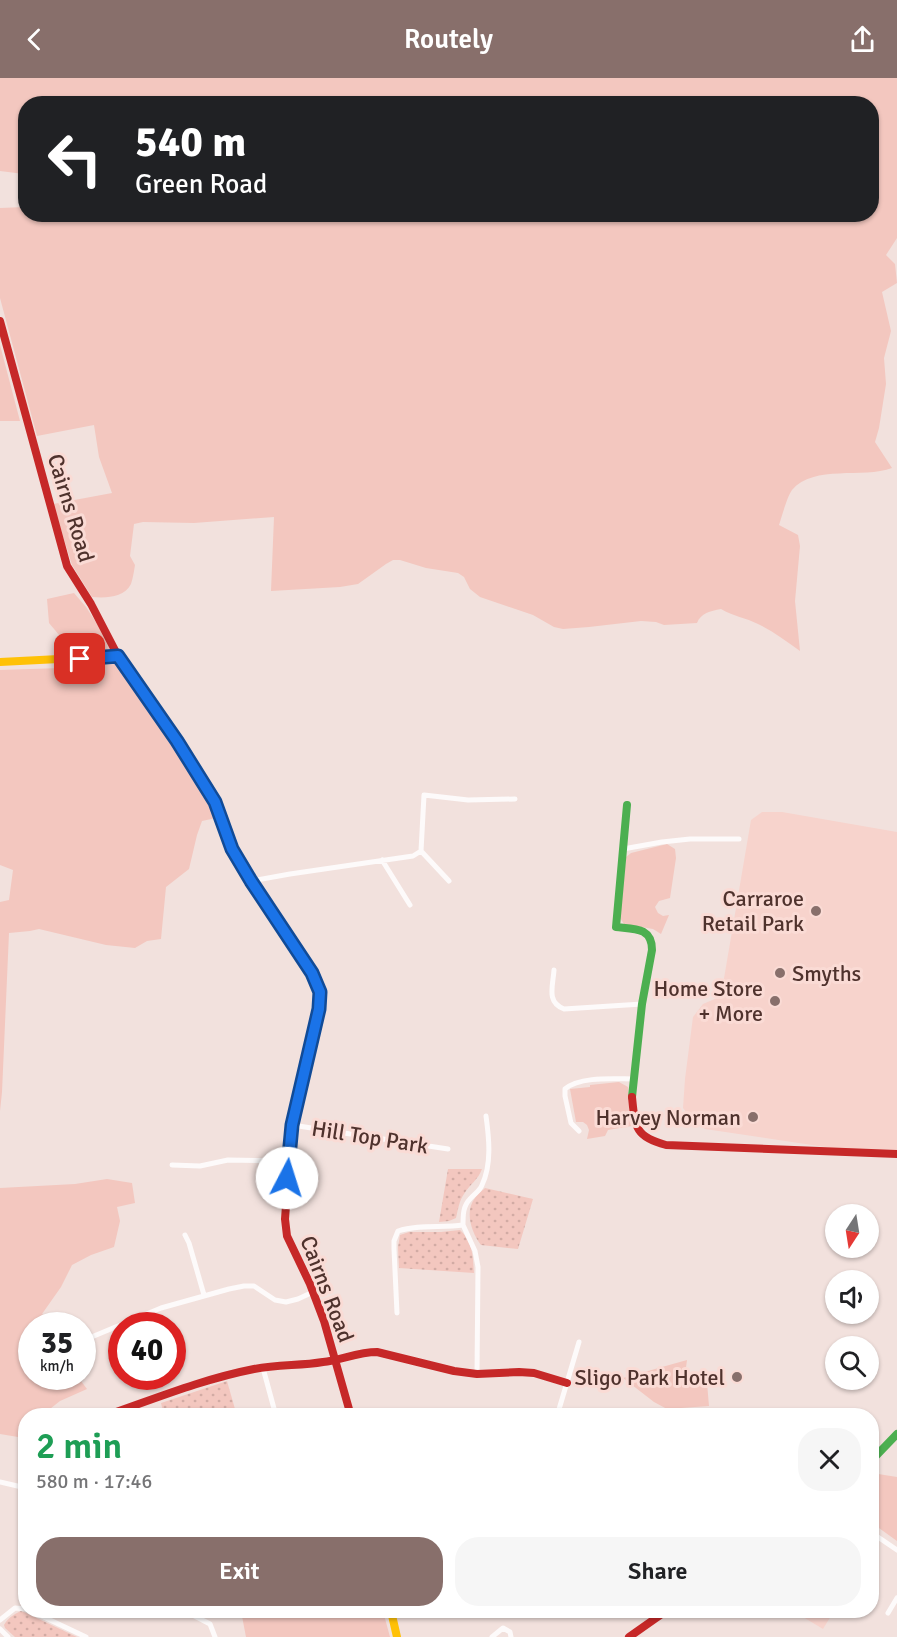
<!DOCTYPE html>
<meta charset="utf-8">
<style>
body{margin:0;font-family:Signika,sans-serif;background:#f6f6f6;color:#202124;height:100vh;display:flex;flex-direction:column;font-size:22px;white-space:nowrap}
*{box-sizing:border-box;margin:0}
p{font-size:20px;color:#757577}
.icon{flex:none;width:33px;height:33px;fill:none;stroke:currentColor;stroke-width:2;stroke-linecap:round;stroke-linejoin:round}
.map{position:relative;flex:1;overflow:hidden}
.details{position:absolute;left:18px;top:1330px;width:861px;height:210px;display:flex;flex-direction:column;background:#fff;border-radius:24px;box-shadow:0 2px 4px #0004}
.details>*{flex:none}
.banner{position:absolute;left:18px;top:18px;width:861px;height:126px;border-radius:24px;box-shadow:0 2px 4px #0004;background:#202124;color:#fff;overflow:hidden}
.needle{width:39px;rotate:192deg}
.fabs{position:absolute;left:825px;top:1126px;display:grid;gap:12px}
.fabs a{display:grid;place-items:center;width:54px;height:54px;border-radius:50%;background:#fff;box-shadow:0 2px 4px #0004;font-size:30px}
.speed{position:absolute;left:18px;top:1234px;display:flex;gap:12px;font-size:30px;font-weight:700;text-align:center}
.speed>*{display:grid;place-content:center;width:78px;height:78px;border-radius:50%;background:#fff;box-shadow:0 2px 4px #0004;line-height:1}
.speed small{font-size:15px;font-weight:400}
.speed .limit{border:9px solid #d22;background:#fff;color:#111}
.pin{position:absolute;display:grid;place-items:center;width:51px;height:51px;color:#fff;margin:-26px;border-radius:12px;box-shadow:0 3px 9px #0006}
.me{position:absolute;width:66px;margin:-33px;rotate:5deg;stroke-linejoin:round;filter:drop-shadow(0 0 4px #0008)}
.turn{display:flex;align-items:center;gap:21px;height:126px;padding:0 18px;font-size:27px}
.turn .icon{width:78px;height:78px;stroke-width:2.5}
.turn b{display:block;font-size:42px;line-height:51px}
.round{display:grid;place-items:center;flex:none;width:63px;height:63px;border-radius:24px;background:#f6f6f6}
.head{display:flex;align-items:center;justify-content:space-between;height:102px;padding:0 18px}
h1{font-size:36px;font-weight:600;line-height:45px;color:#1e9e55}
.primary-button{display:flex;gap:12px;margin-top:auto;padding:12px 18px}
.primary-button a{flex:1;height:69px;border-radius:24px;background:#886f6b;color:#fff;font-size:24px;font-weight:600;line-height:69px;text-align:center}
.primary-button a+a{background:#f6f6f6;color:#202124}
header{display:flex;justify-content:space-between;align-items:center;height:78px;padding:0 18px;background:#886f6b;color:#fff;font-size:27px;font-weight:600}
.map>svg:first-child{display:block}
.built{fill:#f7d3cc}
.green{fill:#f3c7bf}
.park{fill:url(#park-dots)}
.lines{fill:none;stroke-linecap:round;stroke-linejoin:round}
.street{stroke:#fdfafa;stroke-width:5}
.fast{stroke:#4caf50;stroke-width:8}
.slow{stroke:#ffc107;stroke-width:8}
.jam{stroke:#c62828;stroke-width:8}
.route-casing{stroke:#114b97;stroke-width:15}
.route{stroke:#1a73e8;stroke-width:10}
.poi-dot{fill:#886f6b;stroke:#fadbd5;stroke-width:2}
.labels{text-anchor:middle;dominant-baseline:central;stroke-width:6;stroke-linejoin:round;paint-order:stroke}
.street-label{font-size:22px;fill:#4f322d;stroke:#fadbd5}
.poi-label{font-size:22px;fill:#4f322d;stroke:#fadbd5;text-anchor:end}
</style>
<header><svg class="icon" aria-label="back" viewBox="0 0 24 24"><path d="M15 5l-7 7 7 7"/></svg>Routely<svg class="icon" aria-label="share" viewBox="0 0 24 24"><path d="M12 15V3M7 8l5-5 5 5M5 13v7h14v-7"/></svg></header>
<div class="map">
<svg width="897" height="1559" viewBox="0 0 897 1559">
<defs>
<pattern id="park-dots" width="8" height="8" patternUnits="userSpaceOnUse" patternTransform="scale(1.5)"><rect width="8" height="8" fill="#f3c7bf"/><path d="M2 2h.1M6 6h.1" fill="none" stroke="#d2aba4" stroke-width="1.8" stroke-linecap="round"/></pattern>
</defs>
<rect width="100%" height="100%" fill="#f2e1dd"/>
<path class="built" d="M 762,734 L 782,734 L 897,754 L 897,1075 L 852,1073 L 705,1051 L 694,1044 L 683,1030 L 685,1001 L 693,939 L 703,926 L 717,920 L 722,912 L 751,742 Z
M 793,1533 L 834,1533 L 823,1551 Z"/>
<path class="green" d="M 0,0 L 897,0 L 897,160 L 886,177 L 895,186 L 897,205 L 882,214 L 891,253 L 884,280 L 886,306 L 879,350 L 875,364 L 892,390 C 863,401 814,386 792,412 C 787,419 782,438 779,447 L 798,457 L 800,468 L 795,523 L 800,573 C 786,563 773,553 758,546 C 746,540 733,538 721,531 C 710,533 701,535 697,545 L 664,547 L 656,544 L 641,543 L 589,549 L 563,551 L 554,549 L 533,537 L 480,519 L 470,511 L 464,499 L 458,495 L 426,490 L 400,482 L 393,482 L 386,486 L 358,506 L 340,509 L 271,513 L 274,439 L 194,445 L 143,444 L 134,446 L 130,478 L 135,487 C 134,493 133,500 131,506 C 124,520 106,520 92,519 L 72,487 L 53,426 L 112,415 L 99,379 L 94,347 L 37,358 L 0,220 L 0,130 L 25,129 L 26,136 L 872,136 L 872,26 L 26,26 L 25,99 L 24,96 L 0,93 Z
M 0,267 L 20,343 L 0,343 Z
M 74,515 L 86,529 L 118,578 L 95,576 L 65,577 L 70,570 L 49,545 L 47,521 Z
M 115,586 C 144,619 173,662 195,699 C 205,715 212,722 216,740 L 202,743 L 197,757 L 189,791 L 166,809 L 161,861 L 147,863 L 135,870 L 106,867 L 39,851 L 30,853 L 9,855 L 2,1014 L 0,1033 L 0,824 L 9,822 L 13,792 L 0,787 L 0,592 L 61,590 Z
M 667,766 L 675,771 L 676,780 L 670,820 L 659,823 L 655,829 L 658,835 L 663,838 L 669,837 L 661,856 L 653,851 L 624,846 L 620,840 L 626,779 L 631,775 Z
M 619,1004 L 628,1009 L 629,1031 L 632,1048 L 608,1052 L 605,1058 L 587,1061 L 589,1052 L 587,1047 L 583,1044 L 576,1044 L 570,1011 L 590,1009 L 590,1007 Z
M 107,1101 L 132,1105 L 135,1125 L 117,1129 L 120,1143 L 114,1169 L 91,1177 L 72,1187 L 61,1209 L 42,1236 L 52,1241 L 55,1248 L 32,1248 L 32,1299 L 78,1299 L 87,1311 L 60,1323 L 41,1338 L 26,1338 L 25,1358 L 18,1359 L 0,1356 L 0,1110 L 75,1106 Z
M 687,1282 L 685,1297 L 693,1305 L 707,1305 L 709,1328 L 667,1331 L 654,1324 L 623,1300 Z
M 872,1395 L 897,1399 L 897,1463 L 872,1445 Z
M 241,1533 L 383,1533 L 390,1559 L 246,1559 Z"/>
<path class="park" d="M 448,1091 L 482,1091 C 478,1102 470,1106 464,1116 C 459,1123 458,1132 456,1140 L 449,1143 L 439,1144 Z
M 485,1110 L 533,1121 L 518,1171 L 481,1167 C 472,1155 464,1134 475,1120 C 477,1116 482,1113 485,1110 Z
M 460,1152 C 473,1164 473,1179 474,1195 L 399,1190 L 398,1169 L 400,1157 L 409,1154 L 441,1154 Z
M 227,1303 L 237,1338 L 164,1338 L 161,1325 Z
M 21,1533 L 26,1535 L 77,1559 L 15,1559 L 5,1550 L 4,1547 C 8,1540 14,1536 21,1533 Z"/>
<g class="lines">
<path class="street" d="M 623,771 L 662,764 L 690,761 L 739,761
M 421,773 L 424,717 L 468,722 L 515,721
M 382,782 L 410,827
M 251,803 L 290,796 L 413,778 L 421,773 L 449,803
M 554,892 C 553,908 546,924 564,931 L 642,926
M 292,1047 L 448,1071
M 579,1053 L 571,1045 L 565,1018 L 565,1011 C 580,998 614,1001 634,1001
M 172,1087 L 200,1088 L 228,1082 L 288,1083
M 463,1147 L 475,1173 L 478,1189 L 477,1296
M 463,1147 C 463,1137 463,1128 470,1121 C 474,1116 480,1113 482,1107 C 492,1086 489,1060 486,1038
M 185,1157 L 189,1165 L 204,1217
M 397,1235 L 394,1171 L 394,1163 L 398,1153 C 418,1146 442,1150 463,1147
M 82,1263 L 161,1230 L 229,1211 L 244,1208 L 254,1208 L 275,1222 L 286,1224 L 298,1221 L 313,1214
M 263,1290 L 276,1338
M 557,1338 L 579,1264
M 0,1404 L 26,1410
M 872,1455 L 897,1472
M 31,1533 L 86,1559
M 185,1533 L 210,1546 L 215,1559
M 888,1535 L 897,1520
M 0,1542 L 15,1530 L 26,1531
M 0,1551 L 8,1559
M 492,1559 L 503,1550 L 510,1554 L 511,1559"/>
<path class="fast" d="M 174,658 L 215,724 L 232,771 L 251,803 L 312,895 L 318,909
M 627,727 L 616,849 C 634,851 652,849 652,872 L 642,926 L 632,1019
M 872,1382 L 897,1356"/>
<path class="slow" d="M 0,584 L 118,578
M 391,1533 L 397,1559"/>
<path class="jam" d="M 0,243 L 67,488 L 91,526 L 118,578 L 174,658
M 318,909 L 320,914 L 319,931 L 292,1047 L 285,1141 L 287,1158 L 310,1206 L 324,1243 L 351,1338
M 632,1019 C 635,1049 635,1059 666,1067 L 897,1076
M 105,1338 C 154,1321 203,1301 254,1291 C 278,1286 300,1288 323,1284 C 341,1282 358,1274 377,1274 L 454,1293 L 477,1296 L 519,1294 L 534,1295 L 567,1305
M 629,1559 L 666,1533"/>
</g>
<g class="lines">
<g class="route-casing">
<path id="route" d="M 80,581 L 118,578 L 177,663 L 215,724 L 232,771 L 251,803 L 312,895 L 320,914 L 319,931 L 292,1047 L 287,1100"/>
</g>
<use href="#route" class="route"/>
</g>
<g class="poi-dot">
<circle cx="816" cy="833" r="6"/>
<circle cx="780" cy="895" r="6"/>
<circle cx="775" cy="923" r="6"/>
<circle cx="753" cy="1039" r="6"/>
<circle cx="737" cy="1299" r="6"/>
</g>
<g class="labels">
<g class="street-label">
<text transform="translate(71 430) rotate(73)">Cairns Road</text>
<text transform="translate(370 1059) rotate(9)">Hill Top Park</text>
<text transform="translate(327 1211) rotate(69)">Cairns Road</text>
</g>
<g class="poi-label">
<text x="804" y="820">Carraroe<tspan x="804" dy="25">Retail Park</tspan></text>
<text x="792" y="895" text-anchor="start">Smyths</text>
<text x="763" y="910">Home Store<tspan x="763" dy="25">+ More</tspan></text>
<text x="741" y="1039">Harvey Norman</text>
<text x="725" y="1299">Sligo Park Hotel</text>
</g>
</g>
</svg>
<div class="fabs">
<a><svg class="needle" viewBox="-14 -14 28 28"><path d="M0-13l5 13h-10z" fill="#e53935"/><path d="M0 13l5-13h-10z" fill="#757577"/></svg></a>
<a><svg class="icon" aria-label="sound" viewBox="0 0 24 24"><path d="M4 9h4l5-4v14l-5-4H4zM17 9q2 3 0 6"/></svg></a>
<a><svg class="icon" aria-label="search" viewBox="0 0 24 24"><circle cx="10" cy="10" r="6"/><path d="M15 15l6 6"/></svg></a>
</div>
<div class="speed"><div>35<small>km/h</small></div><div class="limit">40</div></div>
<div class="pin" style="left:80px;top:581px;background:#d93025"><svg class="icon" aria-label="arrive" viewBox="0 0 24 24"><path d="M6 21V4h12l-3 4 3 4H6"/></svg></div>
<svg class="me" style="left:287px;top:1100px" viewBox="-20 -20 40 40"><circle r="19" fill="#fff"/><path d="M0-13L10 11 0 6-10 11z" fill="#1a73e8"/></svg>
<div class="banner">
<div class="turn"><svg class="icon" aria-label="left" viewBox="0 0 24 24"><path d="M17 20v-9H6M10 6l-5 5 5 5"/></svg><div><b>540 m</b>Green Road</div></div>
</div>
<section class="details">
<div class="head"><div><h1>2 min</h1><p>580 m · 17:46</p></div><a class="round"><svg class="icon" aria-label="close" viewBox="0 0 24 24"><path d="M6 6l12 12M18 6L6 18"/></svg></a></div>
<div class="primary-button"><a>Exit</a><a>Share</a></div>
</section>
</div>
